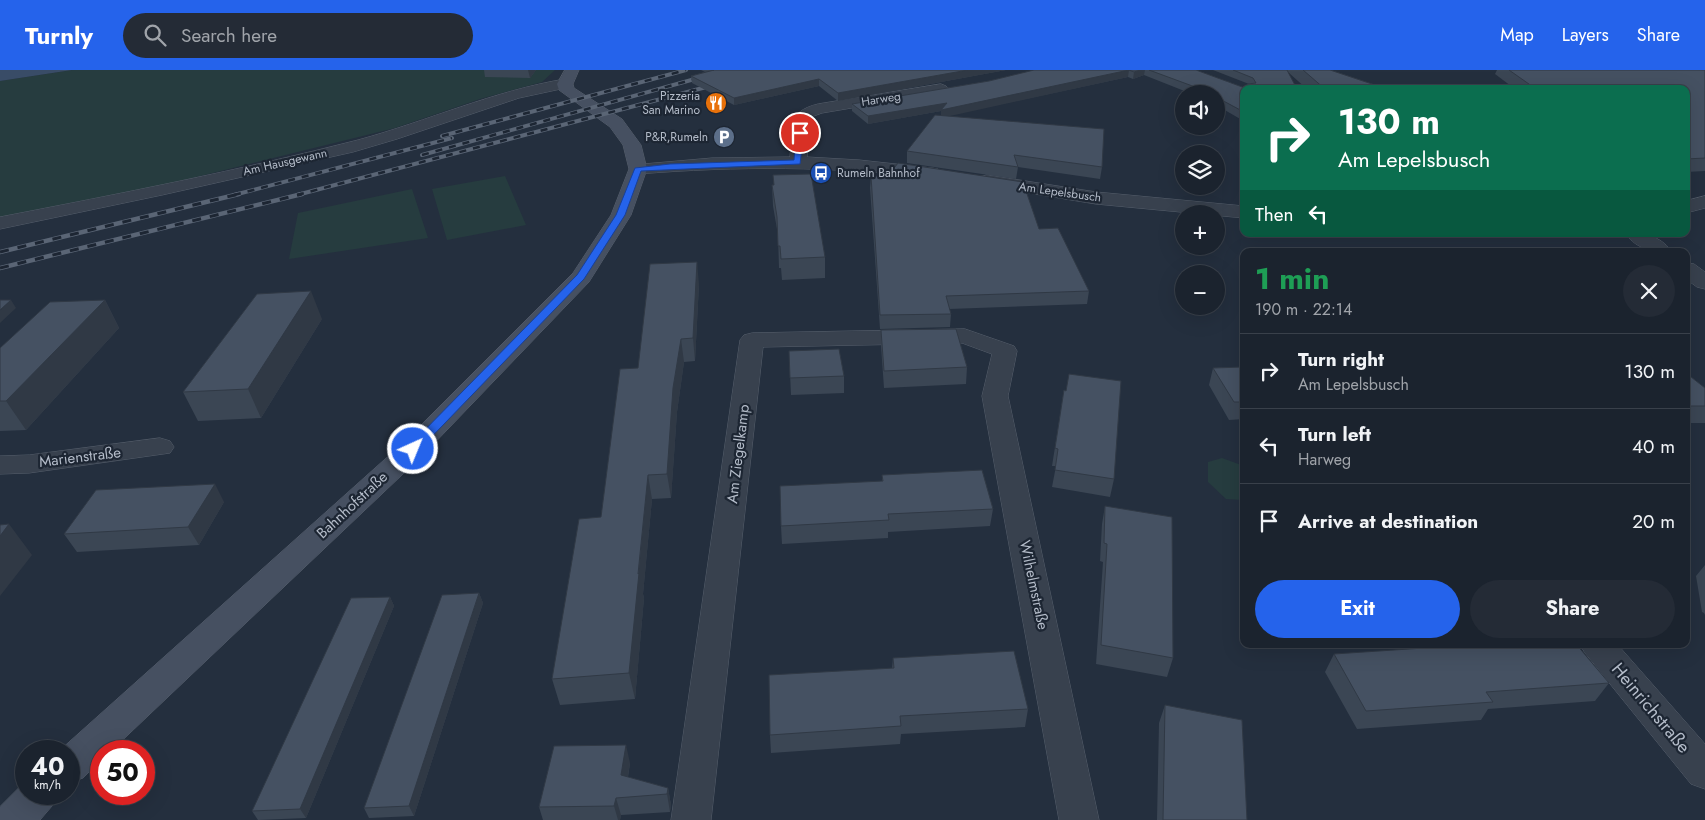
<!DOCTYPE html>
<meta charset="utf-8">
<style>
body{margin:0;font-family:Jost,sans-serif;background:#242b36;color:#f1f3f6;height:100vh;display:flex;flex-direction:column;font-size:19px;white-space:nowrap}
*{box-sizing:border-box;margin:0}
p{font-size:16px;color:#a0a4aa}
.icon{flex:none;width:28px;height:28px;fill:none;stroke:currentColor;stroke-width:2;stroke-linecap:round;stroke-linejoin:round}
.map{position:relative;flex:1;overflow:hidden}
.panel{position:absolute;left:1240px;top:178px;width:450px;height:400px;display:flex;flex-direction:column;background:#1b232e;border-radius:10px;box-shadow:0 5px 20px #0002,0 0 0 1px #39404a}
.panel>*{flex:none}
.top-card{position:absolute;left:1240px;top:15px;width:450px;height:152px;border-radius:10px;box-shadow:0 5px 20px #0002,0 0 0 1px #39404a;background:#0b6e4f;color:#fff;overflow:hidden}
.buttons{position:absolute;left:1175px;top:15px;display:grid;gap:10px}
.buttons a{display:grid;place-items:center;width:50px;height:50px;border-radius:50%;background:#1b232e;box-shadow:0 5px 20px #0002,0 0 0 1px #39404a;font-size:25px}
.speed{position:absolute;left:15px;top:670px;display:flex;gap:10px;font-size:25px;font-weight:700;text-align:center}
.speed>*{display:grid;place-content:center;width:65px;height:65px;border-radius:50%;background:#1b232e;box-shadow:0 5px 20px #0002,0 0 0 1px #39404a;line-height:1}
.speed small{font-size:12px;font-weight:400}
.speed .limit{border:8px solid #d22;background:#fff;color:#111}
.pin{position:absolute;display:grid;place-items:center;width:42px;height:42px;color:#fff;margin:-21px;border:2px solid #fff;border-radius:50%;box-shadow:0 1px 5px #0007}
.me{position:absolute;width:55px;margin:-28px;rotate:44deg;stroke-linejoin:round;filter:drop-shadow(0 0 4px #0008)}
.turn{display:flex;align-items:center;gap:18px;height:105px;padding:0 15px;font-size:22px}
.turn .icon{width:65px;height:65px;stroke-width:2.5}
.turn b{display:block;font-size:35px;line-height:42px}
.then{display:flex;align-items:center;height:48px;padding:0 15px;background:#0003;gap:10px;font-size:19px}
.round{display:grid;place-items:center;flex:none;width:52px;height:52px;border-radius:26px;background:#242b36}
.headline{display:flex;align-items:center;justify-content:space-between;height:85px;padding:0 15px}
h1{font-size:30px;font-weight:700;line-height:38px;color:#1e9e55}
.primary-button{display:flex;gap:10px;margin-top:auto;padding:10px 15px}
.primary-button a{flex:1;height:58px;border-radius:30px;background:#2563eb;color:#fff;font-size:20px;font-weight:700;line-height:58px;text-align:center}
.primary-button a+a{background:#242b36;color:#f1f3f6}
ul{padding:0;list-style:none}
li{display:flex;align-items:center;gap:15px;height:75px;padding:0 15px;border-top:1px solid #39404a}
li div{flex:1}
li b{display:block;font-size:19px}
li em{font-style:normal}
header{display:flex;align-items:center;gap:30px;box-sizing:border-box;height:70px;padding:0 25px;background:#2563eb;color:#fff}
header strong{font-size:24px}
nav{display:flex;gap:28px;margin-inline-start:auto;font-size:18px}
.search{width:350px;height:45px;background:#242b36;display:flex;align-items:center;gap:12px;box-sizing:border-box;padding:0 18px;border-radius:28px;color:#a0a4aa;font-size:19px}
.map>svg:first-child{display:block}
.green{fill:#263c3f}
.water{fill:#394c67}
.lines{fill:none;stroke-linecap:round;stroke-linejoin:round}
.street-casing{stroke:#565f6c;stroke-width:1}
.secondary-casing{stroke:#565f6c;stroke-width:1}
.street{fill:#38414e;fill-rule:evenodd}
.secondary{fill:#465061;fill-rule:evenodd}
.rail-far1-casing{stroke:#5a6575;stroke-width:4}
.rail-casing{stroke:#5a6575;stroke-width:4.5}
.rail-far1{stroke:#1d2633;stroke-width:2.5;stroke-dasharray:7;stroke-linecap:butt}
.rail{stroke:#1d2633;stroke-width:3;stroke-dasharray:9;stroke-linecap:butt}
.wall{fill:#3b4654}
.shaded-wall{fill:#303945}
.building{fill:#455162;stroke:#303945}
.route{fill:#2563eb;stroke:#184099}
.labels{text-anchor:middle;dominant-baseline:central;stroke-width:4.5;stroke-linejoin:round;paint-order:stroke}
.far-poi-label{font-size:12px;fill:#b4bcc9;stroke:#1d2633;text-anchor:end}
.far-street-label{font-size:12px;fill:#b4bcc9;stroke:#1d2633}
.street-label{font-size:15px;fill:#b4bcc9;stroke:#1d2633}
.near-street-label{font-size:18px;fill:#b4bcc9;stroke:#1d2633}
</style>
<header>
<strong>Turnly</strong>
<div class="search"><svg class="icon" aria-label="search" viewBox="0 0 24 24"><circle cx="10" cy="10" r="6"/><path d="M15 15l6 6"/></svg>Search here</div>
<nav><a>Map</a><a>Layers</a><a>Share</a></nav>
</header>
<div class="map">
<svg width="1705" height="750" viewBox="0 0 1705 750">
<rect width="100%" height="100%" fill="#242f3e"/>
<path class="green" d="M 72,0 L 555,0 L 542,12 L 480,29 L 395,58 L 168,114 L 0,147 L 0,11 Z
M 505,106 L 526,155 L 447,170 L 432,119 Z
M 412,119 L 428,168 L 289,189 L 298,143 Z
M 1222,388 L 1244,396 L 1244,430 L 1226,429 L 1208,412 L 1208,392 Z"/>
<path class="water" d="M 0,0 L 72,0 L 0,11 Z"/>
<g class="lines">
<g class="street-casing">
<path id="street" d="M 565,9 L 570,11 L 573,14 L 570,17 L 519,28 L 397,69 L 353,82 L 162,125 L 0,159 L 0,147 C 119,124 241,100 358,70 C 428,51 493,21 565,9 Z
M 941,14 L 946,16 L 949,19 L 946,22 L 822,43 L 811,47 L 807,87 L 859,90 L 932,98 L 938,99 L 941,103 L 938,107 L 932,108 C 834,96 737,96 638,104 L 632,103 L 629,99 L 632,95 L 712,88 L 790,87 C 792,59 785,42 818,34 Z
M 987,105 L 1096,122 L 1244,136 L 1244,148 L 1096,134 L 980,115 L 978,111 L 980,107 Z
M 1705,126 L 1705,138 L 1686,143 L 1686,131 Z
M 1626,164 C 1643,163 1660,165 1671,181 C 1654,182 1637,180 1626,164 Z
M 1686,193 L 1694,194 L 1705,202 L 1705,219 L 1697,217 L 1686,209 Z
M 965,259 L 1014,276 L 1017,281 L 1008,326 L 1099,750 L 1059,750 L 982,326 L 992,284 L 962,273 L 763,277 L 711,750 L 671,750 L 740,270 L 744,265 L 752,263 Z
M 160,368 L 170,371 L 174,377 L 170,383 L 29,403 L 0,404 L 0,386 L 29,385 Z
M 1580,574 L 1617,574 L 1705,674 L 1705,719 L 1691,714 L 1585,583 Z"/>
</g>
<g class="secondary-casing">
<path id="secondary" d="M 565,0 L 579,0 L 573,14 L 574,18 L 622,49 L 641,75 L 647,99 L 631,145 L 589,212 L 423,385 L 111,681 L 101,681 L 101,690 L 83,708 L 69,713 L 69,681 L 59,681 L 403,373 L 573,203 L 611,145 L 629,99 L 623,75 L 610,57 L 559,20 L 557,14 Z
M 26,711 L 26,724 L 58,724 L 52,736 L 40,750 L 0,750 L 0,737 Z"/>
</g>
<use href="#street" class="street"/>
<use href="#secondary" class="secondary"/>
<g class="rail-far1-casing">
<path id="rail-far1" d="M 442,66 L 686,0
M 422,85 L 727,0
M 234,125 L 452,68
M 297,125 L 714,15"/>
</g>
<g class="rail-casing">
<path id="rail" d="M 0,182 L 239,124
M 0,198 L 302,124"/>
</g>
<use href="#rail-far1" class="rail-far1"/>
<use href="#rail" class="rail"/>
</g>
<path class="wall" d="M 484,0 L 536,0 L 530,8 L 485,7 Z
M 701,0 L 1006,0 L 838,31 L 819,16 L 734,35 L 692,13 L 691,6 L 705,2 Z
M 1034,0 L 1196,0 L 1245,18 L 1249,14 L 1213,0 L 1330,0 L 1387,19 L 1307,19 L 1289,3 L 1244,19 L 1244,50 L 1242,50 L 1216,35 L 1216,24 L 1192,24 L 1144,5 L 1133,9 L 1128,7 L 946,46 L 1102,97 L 1100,109 L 1018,97 L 1016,109 L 907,93 L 907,81 L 941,46 L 941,41 L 868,54 L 852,41 L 852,34 L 989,11 Z
M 1497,0 L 1705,0 L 1705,101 L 1686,102 L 1686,19 L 1515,19 L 1495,4 Z
M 871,106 L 1039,159 L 1089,221 L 1087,234 L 949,239 L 951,244 L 950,257 L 880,259 L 870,118 Z
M 772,115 L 825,187 L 825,208 L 782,210 L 781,198 L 779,198 L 778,165 L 773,136 Z
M 699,214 L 695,291 L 684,292 L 677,342 L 671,428 L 652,429 L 643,524 L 644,528 L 635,629 L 560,635 L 552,609 L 601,447 Z
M 105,230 L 119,258 L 26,360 L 0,361 L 0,278 Z
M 322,249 L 261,348 L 198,351 L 183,322 Z
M 881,260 L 967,297 L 966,314 L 884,318 L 881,276 Z
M 789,281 L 844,306 L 844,323 L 791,325 Z
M 1244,297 L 1244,349 L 1229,350 L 1209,315 L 1213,298 Z
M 1686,303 L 1705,318 L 1705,353 L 1686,353 Z
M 1064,320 L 1114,409 L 1110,427 L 1052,417 L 1056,396 L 1052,396 Z
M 882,405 L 993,439 L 990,456 L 888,462 L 888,468 L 782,474 L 781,456 L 882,411 Z
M 224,432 L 199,475 L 77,482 L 64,464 Z
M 1105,436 L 1173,588 L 1167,607 L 1096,594 L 1103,492 L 1100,491 L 1102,454 Z
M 1705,495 L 1705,545 L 1704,543 L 1702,542 L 1696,506 Z
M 479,523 L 483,533 L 414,746 L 369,748 L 364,738 Z
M 390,527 L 394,536 L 306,748 L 258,750 L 252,741 Z
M 1445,574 L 1576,574 L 1609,613 L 1595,631 L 1488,639 L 1481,650 L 1357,659 L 1325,602 L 1334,584 L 1444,577 Z
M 893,588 L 1028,639 L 1025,657 L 901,664 L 900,674 L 771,683 L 770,665 L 892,598 Z
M 1165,635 L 1247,750 L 1157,750 L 1159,653 Z
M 630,693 L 628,707 L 668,718 L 671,735 L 670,742 L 621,745 L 620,750 L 543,750 L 539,737 Z"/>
<path class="shaded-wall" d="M 528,0 L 536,0 L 530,8 Z
M 968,0 L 1006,0 L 838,31 L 838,23 Z
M 1129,0 L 1128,7 L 941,48 L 941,41 L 868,54 L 868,46 Z
M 1140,0 L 1145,0 L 1144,5 L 1133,9 L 1134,2 Z
M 819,9 L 819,16 L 734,35 L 734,28 Z
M 697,192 L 699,214 L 695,291 L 693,268 Z
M 311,221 L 322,249 L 261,348 L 248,319 Z
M 11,230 L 16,238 L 0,253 L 0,240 Z
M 105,230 L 119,258 L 26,360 L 6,331 Z
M 681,269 L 684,292 L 677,342 L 671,428 L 667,404 L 673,318 Z
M 648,405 L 652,429 L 643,524 L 644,528 L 635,629 L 629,603 Z
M 215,414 L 224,432 L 199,475 L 188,457 Z
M 9,454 L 32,485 L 0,526 L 0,466 Z
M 479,523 L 483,533 L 414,746 L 409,736 Z
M 390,527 L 394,536 L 306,748 L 300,739 Z
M 626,675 L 630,693 L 625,723 L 621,705 Z
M 668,718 L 671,735 L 670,742 L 667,724 Z
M 616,728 L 621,745 L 620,750 L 618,750 L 614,736 Z"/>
<path class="building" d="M 714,0 L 713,0 L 968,0 L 838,23 L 819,9 L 734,28 L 691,6 Z
M 1034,0 L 1129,0 L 941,40 L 947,33 L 868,46 L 852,34 L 989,11 Z
M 1129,0 L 1140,0 L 1134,2 Z
M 1149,0 L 1196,0 L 1245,18 L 1248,14 L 1256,13 L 1253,8 L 1233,0 L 1287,0 L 1297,19 L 1244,19 L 1244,42 L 1216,27 L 1216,24 L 1210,24 L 1206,21 Z
M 1303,0 L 1330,0 L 1387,19 L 1325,19 Z
M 1509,0 L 1705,0 L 1705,88 L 1686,89 L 1686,19 L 1536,19 Z
M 935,45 L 1104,59 L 1102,97 L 1014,85 L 1018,97 L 907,81 Z
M 898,93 L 1023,112 L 1039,159 L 1058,158 L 1089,221 L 946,226 L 951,244 L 880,245 L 871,106 L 888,106 Z
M 811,104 L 825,187 L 781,189 L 780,176 L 778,176 L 777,147 L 772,115 L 774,115 L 773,105 Z
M 697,192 L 693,268 L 681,269 L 673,318 L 667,404 L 648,405 L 638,504 L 639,503 L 629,603 L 552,609 L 579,449 L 601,447 L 620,299 L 638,298 L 650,194 Z
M 311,221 L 248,319 L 183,322 L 257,224 Z
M 0,230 L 11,230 L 0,240 Z
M 105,230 L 6,331 L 0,331 L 0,278 L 50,232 Z
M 956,259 L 967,297 L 884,301 L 881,260 Z
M 839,279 L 844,306 L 790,308 L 789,281 Z
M 1244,297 L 1244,332 L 1234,332 L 1213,298 Z
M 1686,303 L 1705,318 L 1705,336 L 1686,336 Z
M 1069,304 L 1121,311 L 1114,409 L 1055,400 L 1058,379 L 1055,378 L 1064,320 L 1066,321 Z
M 982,400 L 993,439 L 888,444 L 889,450 L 781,456 L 780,416 L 883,411 L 882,405 Z
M 215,414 L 188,457 L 64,464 L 96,420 Z
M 1105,436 L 1172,447 L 1173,588 L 1101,575 L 1107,474 L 1104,473 Z
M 9,454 L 0,466 L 0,455 Z
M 479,523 L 409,736 L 364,738 L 442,525 Z
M 390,527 L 300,739 L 252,741 L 351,528 Z
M 1453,574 L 1576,574 L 1609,613 L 1486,622 L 1493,632 L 1366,641 L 1334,584 L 1454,576 Z
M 1014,581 L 1028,639 L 900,646 L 901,656 L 770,665 L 769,605 L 894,598 L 893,588 Z
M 1165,635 L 1242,650 L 1247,750 L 1163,750 Z
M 626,675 L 621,705 L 668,718 L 667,724 L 616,728 L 614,736 L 539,737 L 554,676 Z"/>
<path class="route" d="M 800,61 L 804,63 L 800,94 L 641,101 L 625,145 L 584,209 L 417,382 L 409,382 L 408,379 L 409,376 L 577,205 L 616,145 L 635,98 L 670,94 L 794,90 L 796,63 Z"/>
<defs>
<g id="restaurant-disc" transform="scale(1.125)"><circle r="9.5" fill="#e8710a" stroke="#1d2633"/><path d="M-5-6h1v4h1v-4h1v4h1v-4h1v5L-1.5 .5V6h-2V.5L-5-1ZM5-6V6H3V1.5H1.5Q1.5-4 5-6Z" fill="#fff"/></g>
<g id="parking-disc" transform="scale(1.125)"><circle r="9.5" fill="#5c6f8a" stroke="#1d2633"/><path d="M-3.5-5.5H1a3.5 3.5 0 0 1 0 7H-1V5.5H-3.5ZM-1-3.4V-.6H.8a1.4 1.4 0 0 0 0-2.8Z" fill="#fff"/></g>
<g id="bus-disc" transform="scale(1.125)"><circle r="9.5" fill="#1a4fb4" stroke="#1d2633"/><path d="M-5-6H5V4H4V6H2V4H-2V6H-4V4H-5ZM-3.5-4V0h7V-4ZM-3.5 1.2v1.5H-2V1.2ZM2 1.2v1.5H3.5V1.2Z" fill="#fff"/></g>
</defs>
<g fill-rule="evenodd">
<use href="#restaurant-disc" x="716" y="33"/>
<use href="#parking-disc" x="724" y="67"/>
<use href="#bus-disc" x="821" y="103"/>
</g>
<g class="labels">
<g class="far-poi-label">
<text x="700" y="26">Pizzeria<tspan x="700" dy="14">San Marino</tspan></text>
<text x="708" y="67">P&amp;R,Rumeln</text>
<text x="837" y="103" text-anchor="start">Rumeln Bahnhof</text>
</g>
<g class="far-street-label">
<text transform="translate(881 29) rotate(-9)">Harweg</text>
<text transform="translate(285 92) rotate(-13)">Am Hausgewann</text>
<text transform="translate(1060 122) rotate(8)">Am Lepelsbusch</text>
</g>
<g class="street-label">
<text transform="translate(738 384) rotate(-83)">Am Ziegelkamp</text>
<text transform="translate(80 387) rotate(-7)">Marienstraße</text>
<text transform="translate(352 435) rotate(-43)">Bahnhofstraße</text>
<text transform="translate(1034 515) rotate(78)">Wilhelmstraße</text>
</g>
<g class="near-street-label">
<text transform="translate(1651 638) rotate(50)">Heinrichstraße</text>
</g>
</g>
</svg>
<div class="buttons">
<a><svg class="icon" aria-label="sound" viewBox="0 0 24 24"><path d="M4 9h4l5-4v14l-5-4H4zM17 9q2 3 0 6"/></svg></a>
<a><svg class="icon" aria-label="layers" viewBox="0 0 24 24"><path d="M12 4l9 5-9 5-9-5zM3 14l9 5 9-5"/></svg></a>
<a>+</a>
<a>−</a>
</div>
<div class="speed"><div>40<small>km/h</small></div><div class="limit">50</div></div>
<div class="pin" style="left:800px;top:63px;background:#d93025"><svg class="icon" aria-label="arrive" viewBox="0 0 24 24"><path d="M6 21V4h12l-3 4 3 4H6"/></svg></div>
<svg class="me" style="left:413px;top:379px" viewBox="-20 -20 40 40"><circle r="17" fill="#2563eb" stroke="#fff" stroke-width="3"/><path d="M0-11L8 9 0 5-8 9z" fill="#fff"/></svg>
<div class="top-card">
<div class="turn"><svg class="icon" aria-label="right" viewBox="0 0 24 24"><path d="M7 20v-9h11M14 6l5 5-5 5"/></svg><div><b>130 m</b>Am Lepelsbusch</div></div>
<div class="then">Then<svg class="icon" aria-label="left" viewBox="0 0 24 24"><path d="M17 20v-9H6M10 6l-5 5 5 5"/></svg></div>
</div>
<section class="panel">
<div class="headline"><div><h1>1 min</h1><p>190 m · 22:14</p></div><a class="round"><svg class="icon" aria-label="close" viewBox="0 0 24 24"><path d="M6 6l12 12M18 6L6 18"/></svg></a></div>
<ul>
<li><svg class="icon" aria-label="right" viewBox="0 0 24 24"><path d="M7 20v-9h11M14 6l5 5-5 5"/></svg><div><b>Turn right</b><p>Am Lepelsbusch</p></div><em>130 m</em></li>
<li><svg class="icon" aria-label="left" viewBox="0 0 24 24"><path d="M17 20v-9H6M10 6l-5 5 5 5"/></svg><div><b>Turn left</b><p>Harweg</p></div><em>40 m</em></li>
<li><svg class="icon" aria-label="arrive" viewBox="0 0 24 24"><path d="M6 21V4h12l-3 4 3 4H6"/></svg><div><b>Arrive at destination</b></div><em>20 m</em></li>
</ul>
<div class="primary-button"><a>Exit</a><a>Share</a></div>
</section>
</div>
